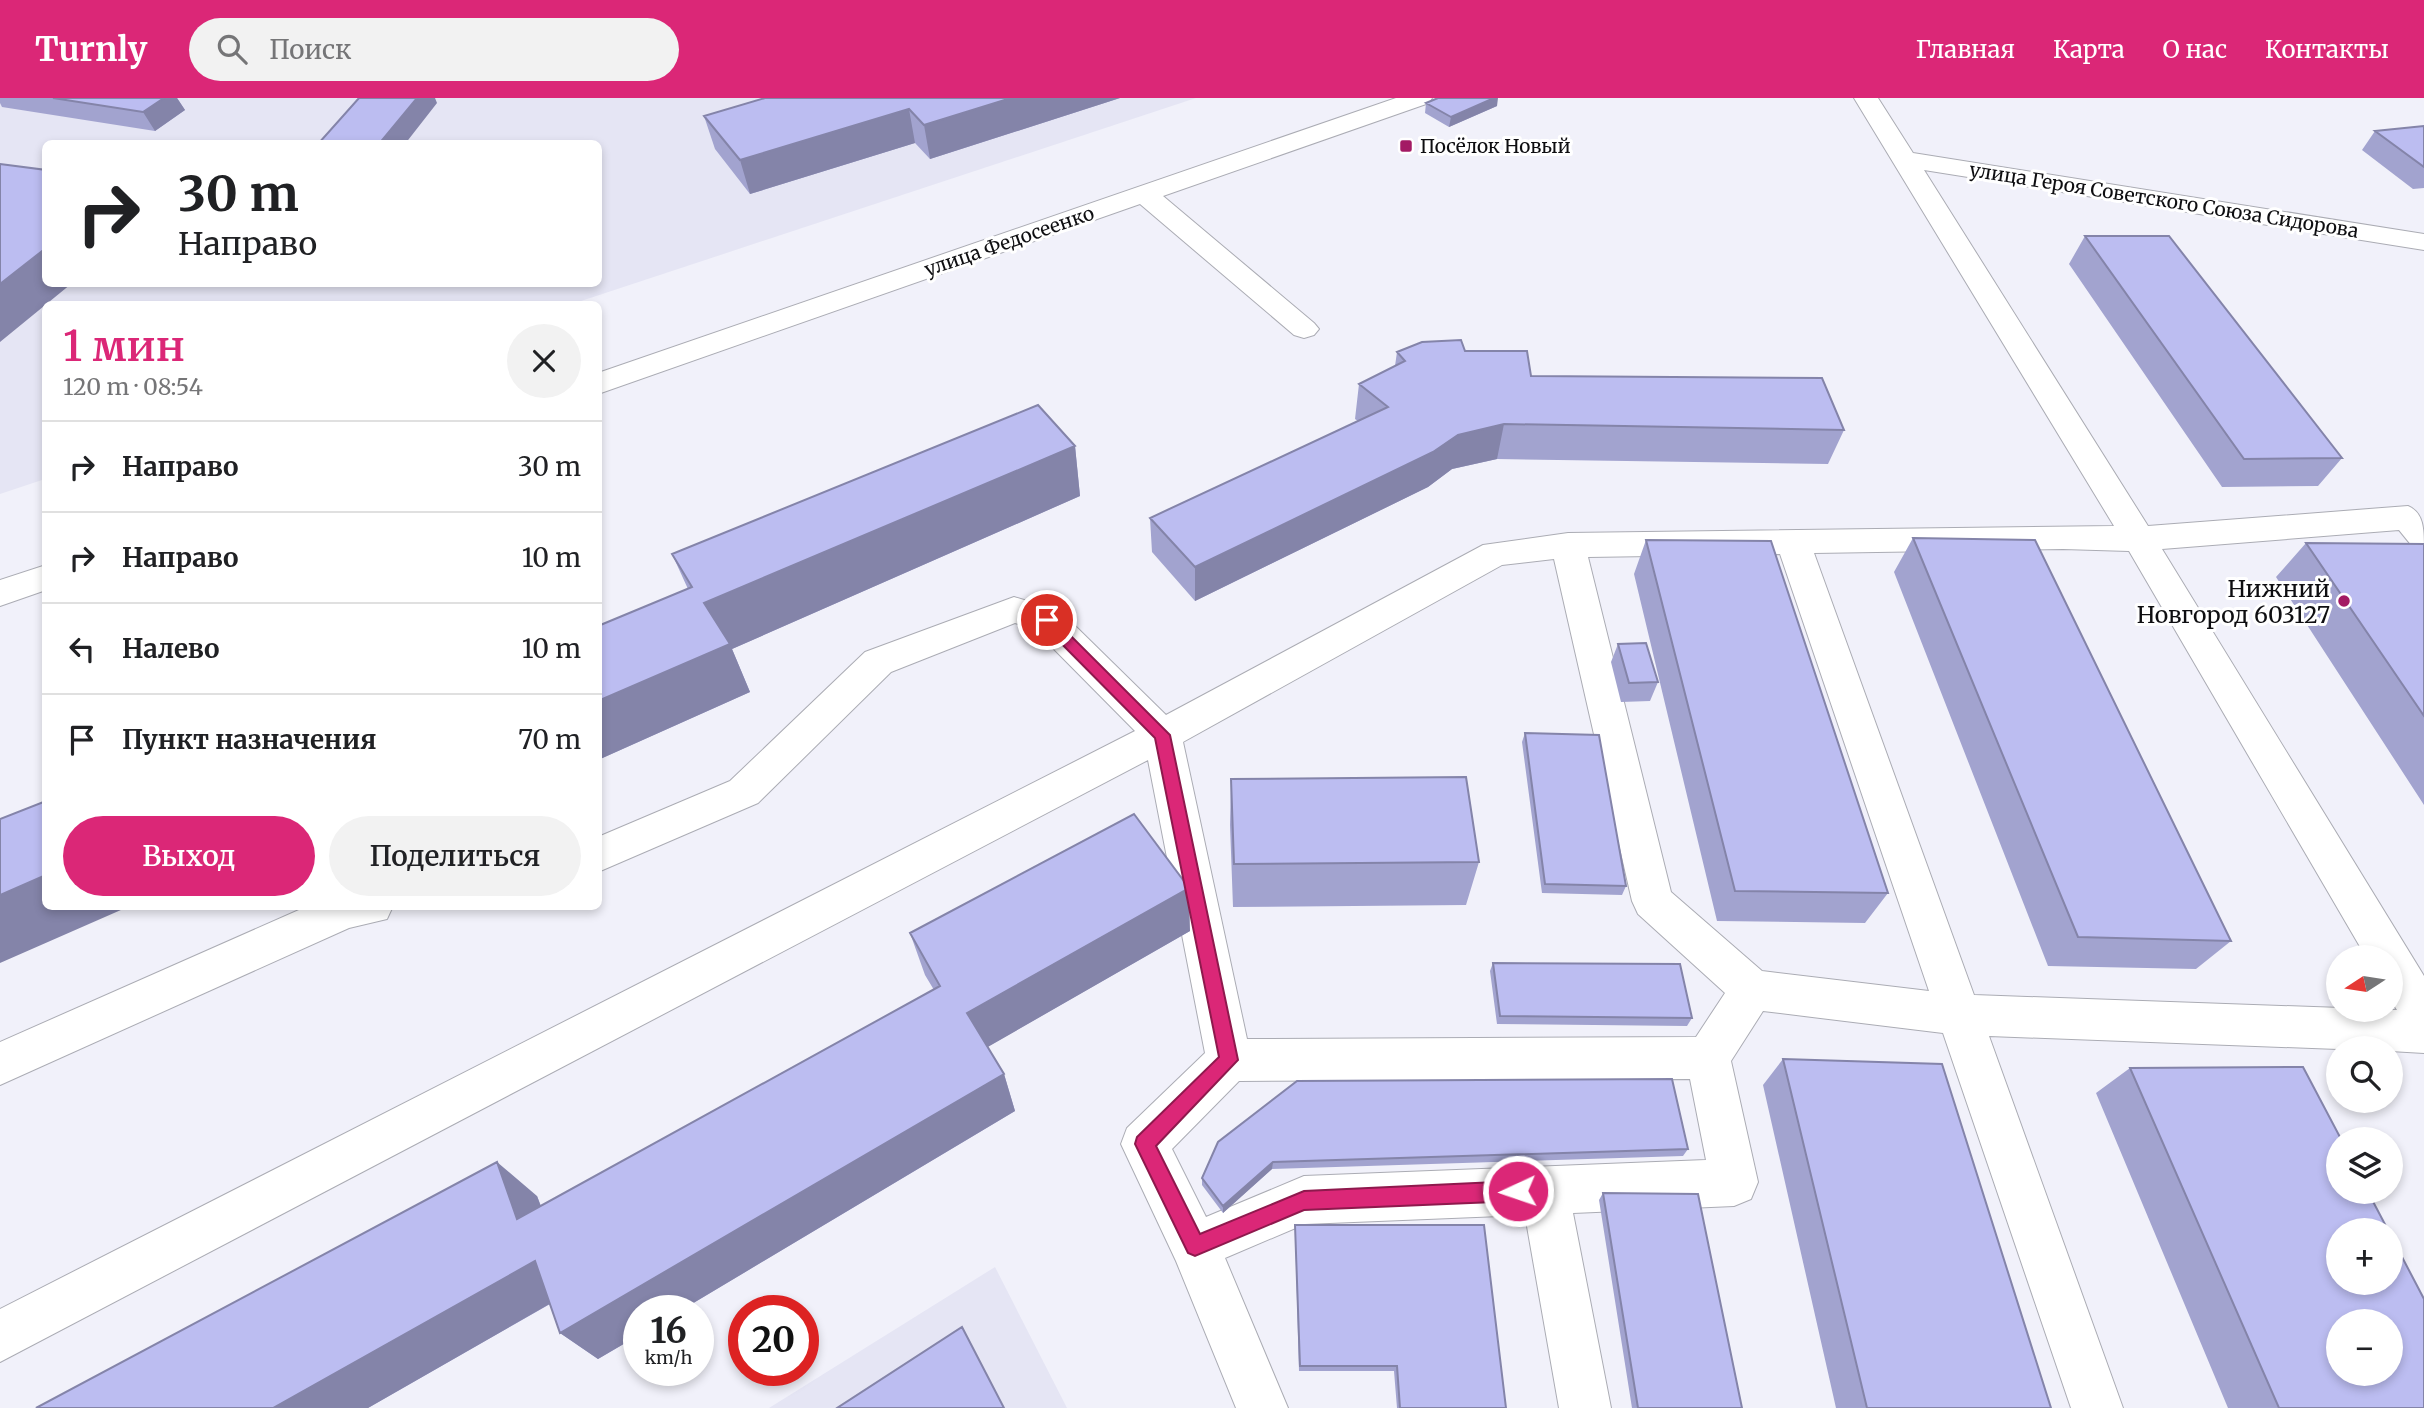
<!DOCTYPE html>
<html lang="ru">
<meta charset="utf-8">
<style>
body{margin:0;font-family:Merriweather,serif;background:#f2f2f2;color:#202124;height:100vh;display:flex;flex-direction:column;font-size:26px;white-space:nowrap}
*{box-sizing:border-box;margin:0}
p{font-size:23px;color:#757577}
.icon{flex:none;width:38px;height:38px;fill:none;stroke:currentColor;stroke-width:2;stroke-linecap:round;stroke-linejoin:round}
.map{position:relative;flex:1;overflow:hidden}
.details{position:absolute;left:42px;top:203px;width:560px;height:609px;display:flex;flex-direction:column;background:#fff;border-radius:10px;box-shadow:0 4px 10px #0003}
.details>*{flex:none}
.hud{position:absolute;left:42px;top:42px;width:560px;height:147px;border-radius:10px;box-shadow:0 4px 10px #0003;background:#fff;color:#202124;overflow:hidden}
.needle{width:46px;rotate:258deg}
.fabs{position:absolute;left:2326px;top:847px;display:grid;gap:14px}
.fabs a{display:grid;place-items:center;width:77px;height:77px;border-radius:50%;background:#fff;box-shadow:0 4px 10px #0003;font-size:35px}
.speed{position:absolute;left:623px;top:1197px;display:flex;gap:14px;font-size:35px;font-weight:700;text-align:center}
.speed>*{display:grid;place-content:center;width:91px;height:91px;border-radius:50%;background:#fff;box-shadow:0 4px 10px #0003;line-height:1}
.speed small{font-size:18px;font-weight:400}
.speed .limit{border:10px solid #d22;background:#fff;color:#111}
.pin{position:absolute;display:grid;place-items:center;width:60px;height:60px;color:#fff;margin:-30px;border:4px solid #fff;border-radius:50%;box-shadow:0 2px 7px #0007}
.me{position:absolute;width:77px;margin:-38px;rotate:267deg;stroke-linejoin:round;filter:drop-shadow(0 0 5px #0008)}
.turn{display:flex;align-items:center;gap:24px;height:147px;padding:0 21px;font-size:32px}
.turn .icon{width:91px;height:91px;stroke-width:2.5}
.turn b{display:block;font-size:49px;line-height:60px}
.round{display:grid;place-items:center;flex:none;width:74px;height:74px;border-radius:37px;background:#f2f2f2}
.headline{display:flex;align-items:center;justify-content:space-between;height:119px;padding:0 21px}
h1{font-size:42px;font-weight:600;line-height:52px;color:#db2777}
.action{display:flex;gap:14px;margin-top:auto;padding:14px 21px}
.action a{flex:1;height:80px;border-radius:42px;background:#db2777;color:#fff;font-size:28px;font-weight:600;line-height:80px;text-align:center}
.action a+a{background:#f2f2f2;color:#202124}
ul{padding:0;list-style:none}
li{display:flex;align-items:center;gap:21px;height:91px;padding:0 21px;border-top:2px solid #e0e0e0}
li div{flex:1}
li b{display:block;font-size:26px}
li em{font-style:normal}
header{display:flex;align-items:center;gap:42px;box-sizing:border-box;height:98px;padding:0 35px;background:#db2777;color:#fff}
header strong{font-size:33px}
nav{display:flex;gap:38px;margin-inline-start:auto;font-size:24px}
.search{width:490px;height:63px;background:#f2f2f2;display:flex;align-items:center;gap:18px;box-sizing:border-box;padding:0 24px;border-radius:38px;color:#757577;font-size:26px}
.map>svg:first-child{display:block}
.built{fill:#e5e5f4;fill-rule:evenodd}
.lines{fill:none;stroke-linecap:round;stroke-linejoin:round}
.minor-casing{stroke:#abacb4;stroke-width:2}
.minor{fill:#fff;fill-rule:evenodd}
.wall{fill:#a2a3cf}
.shaded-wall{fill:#8484a9}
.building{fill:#bcbdf1;stroke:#8484a9;stroke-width:2;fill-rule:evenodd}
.route{fill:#db2777;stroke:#8e194d;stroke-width:2}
.poi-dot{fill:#a31a64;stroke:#fff;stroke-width:2.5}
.labels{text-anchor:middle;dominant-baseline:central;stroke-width:6;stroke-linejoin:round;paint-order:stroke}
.far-poi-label{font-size:19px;fill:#0e0e11;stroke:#fff;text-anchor:start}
.far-street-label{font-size:19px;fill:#0e0e11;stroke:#fff}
.poi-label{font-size:23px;fill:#0e0e11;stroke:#fff;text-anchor:end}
</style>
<header>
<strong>Turnly</strong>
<div class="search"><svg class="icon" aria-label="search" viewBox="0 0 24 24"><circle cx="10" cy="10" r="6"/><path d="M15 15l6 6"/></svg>Поиск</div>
<nav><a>Главная</a><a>Карта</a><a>О нас</a><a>Контакты</a></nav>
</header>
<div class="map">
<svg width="2424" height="1310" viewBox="0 0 2424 1310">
<rect width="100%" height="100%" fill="#f1f1fa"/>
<path class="built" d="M 0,0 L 1196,0 L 572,206 L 46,206 L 45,381 L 0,396 ZM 46,46 L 598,46 L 598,186 L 46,186 Z
M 995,1169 L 1067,1310 L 769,1310 Z"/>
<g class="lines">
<g class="minor-casing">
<path id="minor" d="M 1396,0 L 1432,0 L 1429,5 L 1163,98 L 1314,225 L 1319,231 L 1314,237 L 1304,240 L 1294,237 L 1140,106 L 598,296 L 598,275 Z
M 1854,0 L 1878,0 L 1913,55 L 2424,136 L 2424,152 L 1924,72 L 2148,428 L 2408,408 C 2424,415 2424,431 2424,452 L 2412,448 L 2399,432 L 2162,451 L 2424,878 L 2424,955 L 2390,953 L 2390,950 L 2338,951 L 1989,938 L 2123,1310 L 2071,1310 L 1943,935 L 1763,913 L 1731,963 L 1758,1084 L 1751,1101 L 1734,1108 L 1573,1115 L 1611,1310 L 1559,1310 L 1525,1117 L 1305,1126 L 1225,1160 L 1288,1310 L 1236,1310 L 1176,1163 L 1121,1046 L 1127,1030 L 1205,955 L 1148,662 L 0,1264 L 0,1211 L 1135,633 L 1034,531 L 1015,525 L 891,574 L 758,705 L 598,774 L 598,739 L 730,683 L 865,554 L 1014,499 L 1060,513 L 1166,617 L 1483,447 L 1568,435 L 2114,428 ZM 2063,451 L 2129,453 L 2366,859 L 2390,859 L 2390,901 L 2397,912 L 1974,897 L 1814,455 ZM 1780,456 L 1929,893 L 1762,873 L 1671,794 L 1588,459 ZM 1554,461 L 1632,803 L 1638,816 L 1725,895 L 1696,939 L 1247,941 L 1183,644 L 1502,467 ZM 1690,981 L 1706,1062 L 1304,1078 L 1206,1119 L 1172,1051 L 1239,983 Z
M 46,467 L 46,492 L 0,508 L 0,482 Z
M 308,808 L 393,808 L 387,821 L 349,830 L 0,987 L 0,944 Z"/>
</g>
<use href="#minor" class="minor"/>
</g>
<path class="wall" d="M 0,0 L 177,0 L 185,12 L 155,33 L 2,9 L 0,5 Z
M 1120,0 L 930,61 L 915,45 L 750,96 L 715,51 L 704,18 Z
M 1426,5 L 1497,8 L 1449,29 L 1425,15 Z
M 2424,28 L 2424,90 L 2413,91 L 2362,52 L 2375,33 Z
M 2085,138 L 2342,360 L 2318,388 L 2222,389 L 2069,166 Z
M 1465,253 L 1531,278 L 1844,332 L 1828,366 L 1497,361 L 1452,371 L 1428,389 L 1195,503 L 1152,454 L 1150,420 L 1358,323 L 1355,321 L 1359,286 L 1395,268 L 1397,254 Z
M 1075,348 L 1080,398 L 732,551 L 750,594 L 598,662 L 598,528 L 688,491 L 672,456 Z
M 1913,440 L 2231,843 L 2196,871 L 2048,868 L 1894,474 Z
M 1646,442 L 1888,795 L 1865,825 L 1717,823 L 1634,476 Z
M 2306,445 L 2424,446 L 2424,707 L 2276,479 Z
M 1618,546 L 1658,584 L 1650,603 L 1621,604 L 1611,564 Z
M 1525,635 L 1626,788 L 1622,797 L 1542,795 L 1522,644 Z
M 1231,681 L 1479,764 L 1466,807 L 1233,809 L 1230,727 Z
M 1190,833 L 987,949 L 1004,976 L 1015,1013 L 680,1213 L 639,1213 L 639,1237 L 598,1261 L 560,1235 L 550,1206 L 368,1310 L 36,1310 L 537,1098 L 541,1108 L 934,892 L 925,877 L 910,835 Z
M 1493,865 L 1692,920 L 1687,928 L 1497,926 L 1490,873 Z
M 1783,961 L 2051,1310 L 1836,1310 L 1763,987 Z
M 2130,970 L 2424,1310 L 2228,1310 L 2096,995 Z
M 1218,1044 L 1688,1051 L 1683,1058 L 1272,1071 L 1223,1115 L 1202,1087 L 1202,1080 Z
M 1603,1095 L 1742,1310 L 1632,1310 L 1599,1102 Z
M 1295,1127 L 1506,1310 L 1397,1310 L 1394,1273 L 1299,1273 L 1295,1133 Z"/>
<path class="shaded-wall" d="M 164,0 L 177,0 L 185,12 L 155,33 L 143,14 Z
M 417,0 L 435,0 L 437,5 L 405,46 L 379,46 Z
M 1011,0 L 1120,0 L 930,61 L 924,27 Z
M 1494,0 L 1498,0 L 1497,8 L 1449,29 L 1451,19 Z
M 909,11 L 915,45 L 750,96 L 740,62 Z
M 46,150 L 46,186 L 71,186 L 0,244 L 0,186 Z
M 1504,326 L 1497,361 L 1452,371 L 1428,389 L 1195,503 L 1195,469 L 1458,337 Z
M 1075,348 L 1080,398 L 732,551 L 750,594 L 598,662 L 598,603 L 704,505 Z
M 46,777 L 46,808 L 130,808 L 0,865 L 0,797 Z
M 1189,790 L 1190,833 L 979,954 L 967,915 Z
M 1004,976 L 1015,1013 L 680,1213 L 639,1213 L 639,1237 L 598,1261 L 560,1235 Z
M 497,1064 L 537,1098 L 557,1152 L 517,1121 Z
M 1273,1064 L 1272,1071 L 1223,1115 L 1223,1108 Z
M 535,1163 L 574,1192 L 368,1310 L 273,1310 Z"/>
<path class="building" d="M 53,0 L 164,0 L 143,14 Z
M 359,0 L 417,0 L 379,46 L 318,46 Z
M 765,0 L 1011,0 L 924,27 L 909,11 L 740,62 L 704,18 Z
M 1438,0 L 1494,0 L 1451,19 L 1426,5 Z
M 2424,28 L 2424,69 L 2375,33 Z
M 0,66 L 46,72 L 46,150 L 0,186 Z
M 2085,138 L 2169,138 L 2342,360 L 2244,361 Z
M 1461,242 L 1465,253 L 1527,253 L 1531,278 L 1822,280 L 1844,332 L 1504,326 L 1458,337 L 1433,354 L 1195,469 L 1150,420 L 1388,309 L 1359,286 L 1405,263 L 1397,254 L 1422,244 Z
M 1038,307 L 1075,348 L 704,505 L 730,546 L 598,603 L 598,528 L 692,489 L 672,456 Z
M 1913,440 L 2035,442 L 2231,843 L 2078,839 Z
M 1646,442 L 1771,443 L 1888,795 L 1735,793 Z
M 2306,445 L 2424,446 L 2424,618 Z
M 1646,545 L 1658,584 L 1629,585 L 1618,546 Z
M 1525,635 L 1599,637 L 1626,788 L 1545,786 Z
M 1466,679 L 1479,764 L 1234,766 L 1231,681 Z
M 46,703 L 46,777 L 0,797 L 0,721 Z
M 1134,716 L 1189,790 L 967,915 L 1004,976 L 560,1235 L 535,1163 L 273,1310 L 36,1310 L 497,1064 L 517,1121 L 940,888 L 910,835 Z
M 1493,865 L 1680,866 L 1692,920 L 1500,918 Z
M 1783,961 L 1942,966 L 2051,1310 L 1867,1310 Z
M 2303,969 L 2341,1041 L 2338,1041 L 2338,1094 L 2368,1094 L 2388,1132 L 2338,1132 L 2338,1185 L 2390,1185 L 2390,1136 L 2424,1201 L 2424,1310 L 2279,1310 L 2130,970 ZM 2338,1223 L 2390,1223 L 2390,1276 L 2338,1276 Z
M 1672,981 L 1688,1051 L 1273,1064 L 1223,1108 L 1202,1080 L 1218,1044 L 1297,983 Z
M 1603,1095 L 1698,1096 L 1742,1310 L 1638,1310 Z
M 1295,1127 L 1484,1127 L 1506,1310 L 1400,1310 L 1397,1268 L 1300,1268 Z
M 962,1229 L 1004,1310 L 837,1310 Z"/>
<path class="route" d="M 1047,517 L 1052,519 L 1170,637 L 1238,962 L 1156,1048 L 1200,1136 L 1304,1093 L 1518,1083 L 1525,1086 L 1528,1093 L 1525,1100 L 1518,1103 L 1304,1112 L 1195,1158 L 1188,1155 L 1135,1046 L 1137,1039 L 1219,959 L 1155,640 L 1042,526 L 1042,519 Z"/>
<g class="poi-dot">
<rect x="1399" y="41" width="14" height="14" rx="3.5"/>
<circle cx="2344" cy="503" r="7"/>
</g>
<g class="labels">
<g class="far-poi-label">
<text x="1420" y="48">Посёлок Новый</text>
</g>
<g class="far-street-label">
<text transform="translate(2164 102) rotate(9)">улица Героя Советского Союза Сидорова</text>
<text transform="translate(1009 143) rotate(-19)">улица Федосеенко</text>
</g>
<g class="poi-label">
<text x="2330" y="490">Нижний<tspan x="2330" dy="26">Новгород 603127</tspan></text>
</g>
</g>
</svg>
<div class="fabs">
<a><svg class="needle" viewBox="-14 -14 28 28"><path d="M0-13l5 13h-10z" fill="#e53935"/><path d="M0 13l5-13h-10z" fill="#757577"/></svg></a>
<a><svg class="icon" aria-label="search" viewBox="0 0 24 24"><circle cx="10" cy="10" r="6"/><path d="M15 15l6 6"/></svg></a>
<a><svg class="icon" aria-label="layers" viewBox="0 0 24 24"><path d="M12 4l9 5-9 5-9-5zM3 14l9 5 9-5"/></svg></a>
<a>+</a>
<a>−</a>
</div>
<div class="speed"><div>16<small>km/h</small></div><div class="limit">20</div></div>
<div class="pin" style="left:1047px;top:522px;background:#d93025"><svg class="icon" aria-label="arrive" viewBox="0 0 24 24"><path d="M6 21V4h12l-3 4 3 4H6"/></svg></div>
<svg class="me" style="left:1518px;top:1093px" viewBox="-20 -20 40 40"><circle r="17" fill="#db2777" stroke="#fff" stroke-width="3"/><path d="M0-11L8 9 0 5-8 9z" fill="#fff"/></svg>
<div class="hud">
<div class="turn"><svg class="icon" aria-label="right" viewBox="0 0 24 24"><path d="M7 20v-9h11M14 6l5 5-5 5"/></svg><div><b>30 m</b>Направо</div></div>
</div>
<section class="details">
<div class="headline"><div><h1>1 мин</h1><p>120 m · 08:54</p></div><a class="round"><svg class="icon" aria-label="close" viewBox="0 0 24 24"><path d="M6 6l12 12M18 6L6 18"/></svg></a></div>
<ul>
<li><svg class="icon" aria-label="right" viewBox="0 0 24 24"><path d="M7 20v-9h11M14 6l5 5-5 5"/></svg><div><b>Направо</b></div><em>30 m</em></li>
<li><svg class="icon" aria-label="right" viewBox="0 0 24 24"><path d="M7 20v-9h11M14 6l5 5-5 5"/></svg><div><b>Направо</b></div><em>10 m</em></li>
<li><svg class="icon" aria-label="left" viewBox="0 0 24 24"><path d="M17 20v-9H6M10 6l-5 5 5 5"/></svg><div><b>Налево</b></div><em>10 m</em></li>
<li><svg class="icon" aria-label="arrive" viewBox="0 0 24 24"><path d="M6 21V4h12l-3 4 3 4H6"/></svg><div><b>Пункт назначения</b></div><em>70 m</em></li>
</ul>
<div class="action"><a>Выход</a><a>Поделиться</a></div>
</section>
</div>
